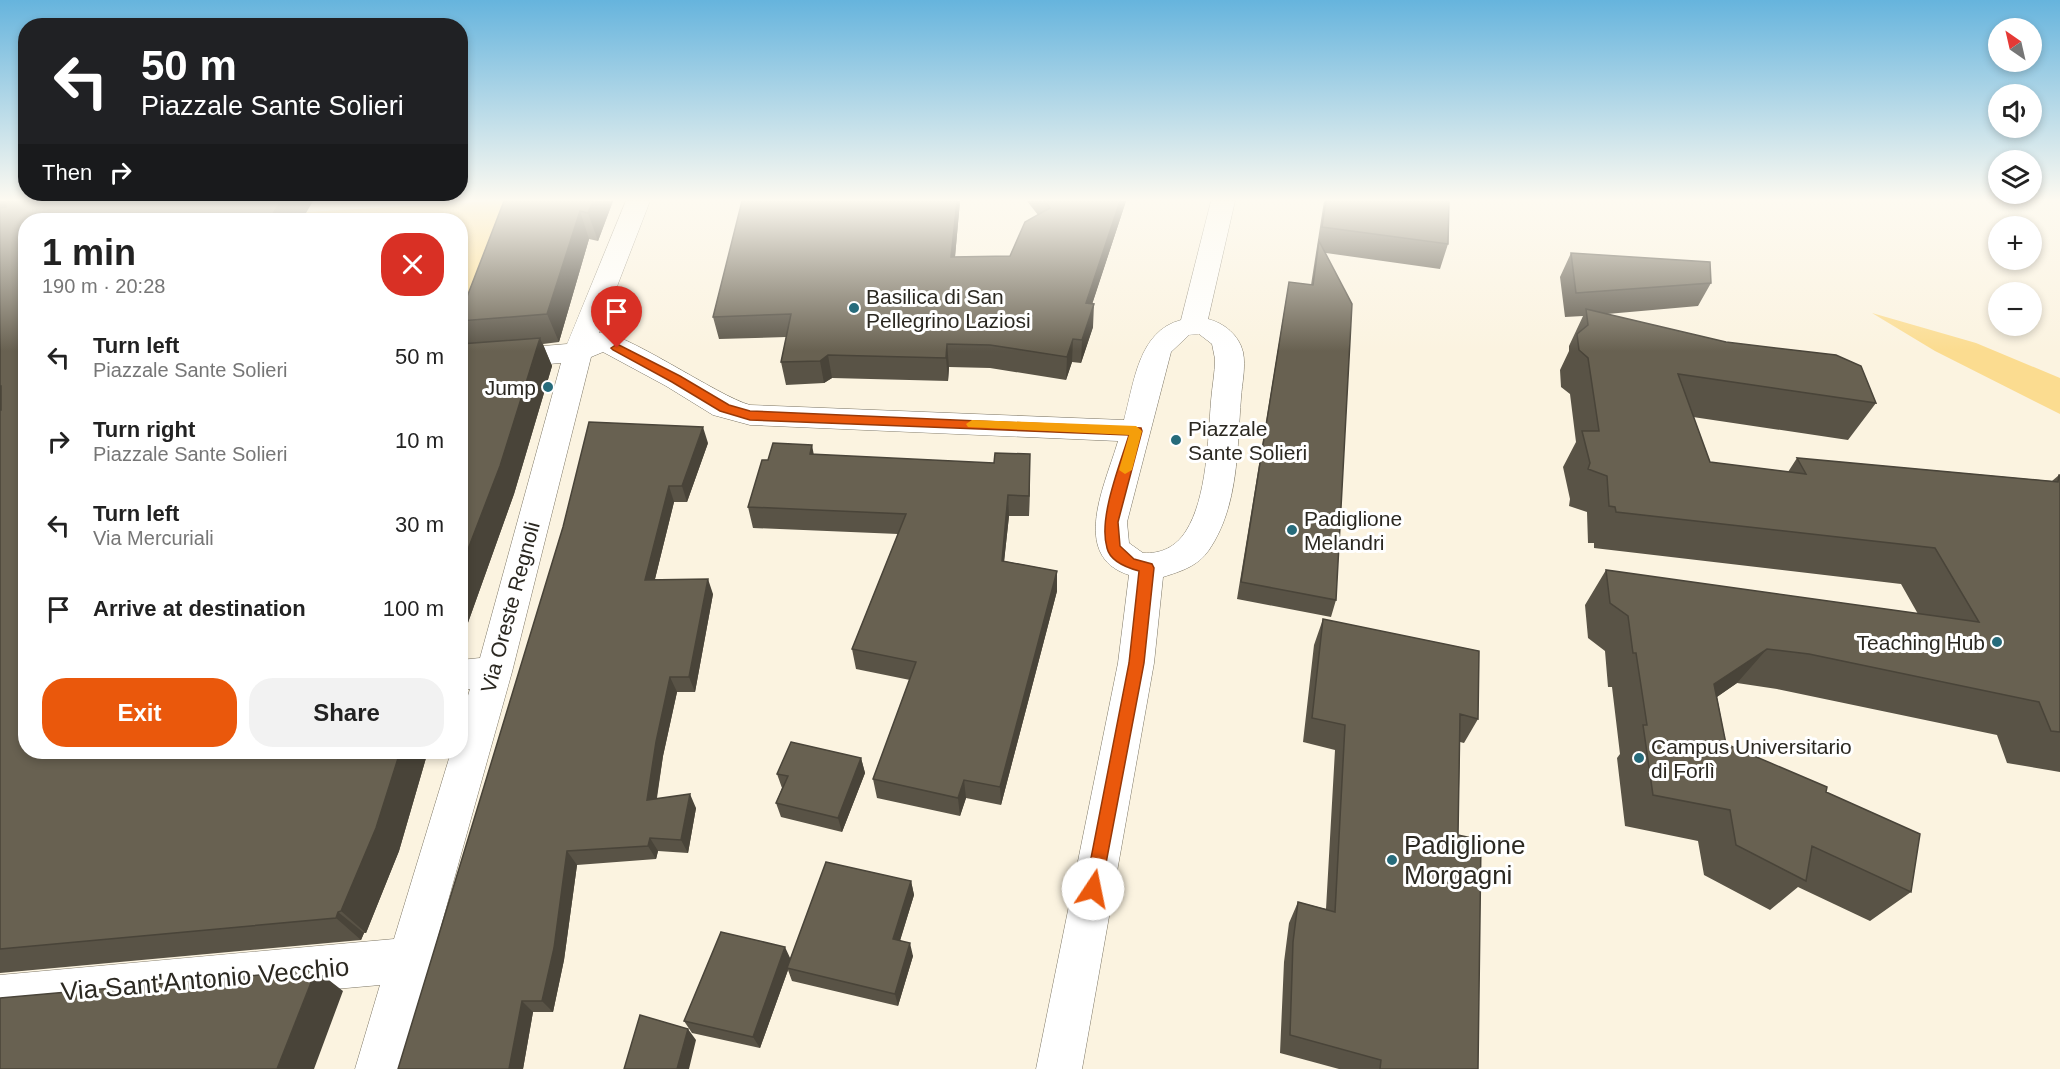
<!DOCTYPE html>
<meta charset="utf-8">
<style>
body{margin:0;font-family:Helvetica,sans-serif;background:#f2f2f2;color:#222;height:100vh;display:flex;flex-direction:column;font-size:22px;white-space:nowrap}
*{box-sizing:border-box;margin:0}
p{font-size:20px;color:#767676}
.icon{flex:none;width:33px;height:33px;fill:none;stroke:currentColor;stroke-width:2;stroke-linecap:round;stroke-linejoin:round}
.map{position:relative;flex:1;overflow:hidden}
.details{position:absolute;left:18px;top:213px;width:450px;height:546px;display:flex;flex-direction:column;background:#fff;border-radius:24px;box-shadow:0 3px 9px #0003}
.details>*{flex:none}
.guide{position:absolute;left:18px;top:18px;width:450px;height:183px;border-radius:24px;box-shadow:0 3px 9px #0003;background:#202124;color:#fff;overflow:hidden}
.needle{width:39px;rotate:326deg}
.tools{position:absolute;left:1988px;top:18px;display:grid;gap:12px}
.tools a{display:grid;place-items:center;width:54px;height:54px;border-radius:50%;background:#fff;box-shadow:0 3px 9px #0003;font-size:30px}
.pin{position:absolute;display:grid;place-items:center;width:51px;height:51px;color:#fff;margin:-62px -26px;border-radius:50% 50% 50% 0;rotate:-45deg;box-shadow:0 0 6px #0007}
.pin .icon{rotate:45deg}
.me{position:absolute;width:66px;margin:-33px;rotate:11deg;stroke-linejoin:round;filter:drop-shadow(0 0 4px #0008)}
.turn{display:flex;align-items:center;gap:21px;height:126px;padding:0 24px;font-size:27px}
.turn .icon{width:78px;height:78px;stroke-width:2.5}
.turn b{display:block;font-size:42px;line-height:51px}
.then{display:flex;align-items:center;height:57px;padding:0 24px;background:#0003;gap:12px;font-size:22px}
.round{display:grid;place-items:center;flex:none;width:63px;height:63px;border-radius:24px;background:#f2f2f2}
.summary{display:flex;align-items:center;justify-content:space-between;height:102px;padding:0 24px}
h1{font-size:36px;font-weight:800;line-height:45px}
.primary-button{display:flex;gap:12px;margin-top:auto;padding:12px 24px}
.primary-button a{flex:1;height:69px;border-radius:24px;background:#ea580c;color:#fff;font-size:24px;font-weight:800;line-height:69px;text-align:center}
.primary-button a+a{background:#f2f2f2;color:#222}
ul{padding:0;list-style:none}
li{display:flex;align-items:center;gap:18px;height:84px;padding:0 24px}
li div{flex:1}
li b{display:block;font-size:22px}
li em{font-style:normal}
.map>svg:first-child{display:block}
.green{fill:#fbdc90}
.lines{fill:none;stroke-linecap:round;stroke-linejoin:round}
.minor-casing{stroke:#7d7665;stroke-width:1}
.minor{fill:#fff;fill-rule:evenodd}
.wall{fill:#595346}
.shaded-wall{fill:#494439}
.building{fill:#686151;stroke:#494439;stroke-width:1.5}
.route{fill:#ea580c;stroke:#983908;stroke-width:1.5}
.slow{fill:#f59e0b}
.poi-dot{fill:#266b7b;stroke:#fff;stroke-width:2}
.labels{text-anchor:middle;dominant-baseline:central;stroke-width:6;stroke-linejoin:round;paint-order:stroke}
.poi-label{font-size:21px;fill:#2b2821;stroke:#fff;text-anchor:start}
.street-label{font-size:21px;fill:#2b2821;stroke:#fff}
.near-poi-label{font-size:26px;fill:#2b2821;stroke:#fff;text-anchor:start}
.near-street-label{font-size:26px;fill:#2b2821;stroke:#fff}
</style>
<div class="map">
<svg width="2060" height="1069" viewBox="0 0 2060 1069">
<rect width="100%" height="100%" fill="#fbf3e0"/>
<path class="green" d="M 495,201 L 526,201 L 461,332 L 460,220 L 302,220 L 307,212 Z
M 1872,313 L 1976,343 L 2060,378 L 2060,414 L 1935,351 Z"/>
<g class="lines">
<g class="minor-casing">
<path id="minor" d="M 626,201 L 650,201 L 599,333 C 620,328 719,397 750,405 L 1124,420 C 1134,384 1138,331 1181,320 L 1211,201 L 1235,201 L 1208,319 C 1224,323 1239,335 1243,352 C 1246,367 1242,383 1241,398 C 1237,448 1239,506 1209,550 C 1198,566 1182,571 1163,577 L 1154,663 L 1082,1069 L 1036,1069 L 1118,663 L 1129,575 C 1069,556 1106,483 1118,441 L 750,425 L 713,415 L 666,386 L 603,352 L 591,357 L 512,672 L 401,1069 L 355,1069 L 380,985 L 0,1019 L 0,975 L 394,939 L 451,752 L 460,752 L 460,722 L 470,689 L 460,690 L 460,660 L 480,658 L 561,363 L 460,371 L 460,353 L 567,344 ZM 1199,334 L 1212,344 L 1215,359 C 1215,373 1212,387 1211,401 C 1208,439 1207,498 1186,531 C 1176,547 1161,554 1143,553 L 1129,543 L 1127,522 L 1171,352 L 1189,335 Z"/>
</g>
<use href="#minor" class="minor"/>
</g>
<path class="wall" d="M 0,201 L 26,220 L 430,758 L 426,758 L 399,851 L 366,933 L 364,933 L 361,940 L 0,973 Z
M 504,201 L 613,201 L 598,241 L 589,239 L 559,342 L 543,344 L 552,366 L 514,494 L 460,645 L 460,302 L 465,302 Z
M 960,201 L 955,257 L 1010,256 L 1038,215 L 1027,201 L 1126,201 L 1092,304 L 1093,327 L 1081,363 L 1072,362 L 1066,380 L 990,368 L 949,367 L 948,381 L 832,378 L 824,383 L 786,385 L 781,362 L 786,337 L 719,339 L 713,317 Z
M 1324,201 L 1449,201 L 1448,244 L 1440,269 L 1326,253 L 1336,600 L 1331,617 L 1237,599 L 1286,300 L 1289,282 L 1311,285 Z
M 1571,253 L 1711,283 L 1698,306 L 1607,314 L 1876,403 L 1848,440 L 1693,417 L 1710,462 L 1788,472 L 1797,458 L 2052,481 L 2059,475 L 2060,475 L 2060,772 L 2007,763 L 1997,735 L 1777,689 L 1737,683 L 1717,697 L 1726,744 L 1826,792 L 1911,892 L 1870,921 L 1798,887 L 1770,910 L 1704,875 L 1698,841 L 1625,826 L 1617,758 L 1620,754 L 1612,687 L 1608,687 L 1605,651 L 1588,638 L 1585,605 L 1606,570 L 1918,614 L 1901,584 L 1594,548 L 1594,543 L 1588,543 L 1587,512 L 1569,506 L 1570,499 L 1563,467 L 1576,442 L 1570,394 L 1561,387 L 1560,370 L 1569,351 L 1569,346 L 1583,316 L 1565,317 L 1560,277 Z
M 708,443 L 687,502 L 674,502 L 655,579 L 713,594 L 695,692 L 677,692 L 663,756 L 657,798 L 696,808 L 688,853 L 658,851 L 656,859 L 577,865 L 564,960 L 553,1012 L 533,1012 L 523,1069 L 398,1069 L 563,527 Z
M 814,454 L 1030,475 L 1029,516 L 1009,516 L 1004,561 L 1057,571 L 1057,591 L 1001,805 L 966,798 L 960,816 L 877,798 L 873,779 L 910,680 L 856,669 L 852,649 L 898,534 L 753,528 L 748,507 L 768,460 Z
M 1323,619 L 1478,719 L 1464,743 L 1460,742 L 1458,835 L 1478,1069 L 1339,1069 L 1280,1053 L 1284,962 L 1289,923 L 1298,902 L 1326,909 L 1335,750 L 1303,742 L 1314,645 Z
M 861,758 L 865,773 L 842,832 L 781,817 L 776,803 L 782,788 L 777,774 Z
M 911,881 L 914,895 L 900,941 L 913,956 L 898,1006 L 792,981 L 788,970 L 760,1048 L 692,1033 L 684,1021 L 790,959 Z"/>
<path class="shaded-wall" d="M 0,201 L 14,201 L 0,221 Z
M 281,201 L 313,201 L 302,220 L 269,220 Z
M 593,201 L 613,201 L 598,241 L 588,213 Z
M 957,201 L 960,201 L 953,279 L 951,257 Z
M 1120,201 L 1126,201 L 1085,326 L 1086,303 Z
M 580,211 L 589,239 L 559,342 L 547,314 Z
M 1094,304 L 1093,327 L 1081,363 L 1082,340 Z
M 540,338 L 552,366 L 514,494 L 460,645 L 460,570 Z
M 1073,339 L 1072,362 L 1066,380 L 1067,357 Z
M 947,344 L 949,367 L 948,381 L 946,358 Z
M 828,355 L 832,378 L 824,383 L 820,361 Z
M 0,386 L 1,386 L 26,412 L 0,419 Z
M 703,427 L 708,443 L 687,502 L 682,486 Z
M 812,445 L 816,466 L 810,454 Z
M 1030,454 L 1030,475 L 1029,516 L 1029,496 Z
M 669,486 L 674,502 L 651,595 L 645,580 Z
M 1008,495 L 1009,516 L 1002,581 L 1002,561 Z
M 1057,571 L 1057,591 L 1001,805 L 1000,787 Z
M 708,579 L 713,594 L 695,692 L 689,677 Z
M 1767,649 L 1737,683 L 1686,718 L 1714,684 Z
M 670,677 L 677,692 L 663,756 L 654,814 L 647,800 L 656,742 Z
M 400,752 L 431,752 L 430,758 L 426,758 L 399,851 L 366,933 L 341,911 Z
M 861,758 L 865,773 L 842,832 L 838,818 Z
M 964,780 L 966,798 L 960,816 L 958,798 Z
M 690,794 L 696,808 L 688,853 L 681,840 Z
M 650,838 L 658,851 L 656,859 L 648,846 Z
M 567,851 L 577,865 L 564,960 L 553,1012 L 542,1001 Z
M 911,881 L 914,895 L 896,953 L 893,939 Z
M 338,912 L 364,933 L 361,940 L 336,918 Z
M 910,943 L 913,956 L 898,1006 L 895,994 Z
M 785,947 L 791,960 L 787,968 L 788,970 L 760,1048 L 753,1037 Z
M 316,970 L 343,991 L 314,1069 L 277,1069 Z
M 522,1001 L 533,1012 L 523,1069 L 509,1069 Z
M 688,1029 L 696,1040 L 689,1069 L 677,1069 Z"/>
<path class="building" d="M 6,201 L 281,201 L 269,220 L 26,220 L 26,752 L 400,752 L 376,828 L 341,911 L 338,912 L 336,918 L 0,949 L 0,410 L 1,410 L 1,386 L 0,386 L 0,208 L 6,207 Z
M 504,201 L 593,201 L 588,213 L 580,211 L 547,314 L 460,321 L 460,302 L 465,302 Z
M 742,201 L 957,201 L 951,257 L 1010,256 L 1025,222 L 1050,208 L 1045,201 L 1120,201 L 1086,303 L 1094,304 L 1082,340 L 1073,339 L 1067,357 L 990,345 L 947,344 L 946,358 L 828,355 L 820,361 L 781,362 L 791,314 L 713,317 Z
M 1326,201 L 1449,201 L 1448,244 L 1322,227 Z
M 1319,241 L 1352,304 L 1336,600 L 1241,582 L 1289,282 L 1313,285 Z
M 1571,253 L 1710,262 L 1711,283 L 1576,293 Z
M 1586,309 L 1726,342 L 1836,355 L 1861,366 L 1876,403 L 1678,374 L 1710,462 L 1806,474 L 1797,458 L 2058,482 L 2059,475 L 2060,475 L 2060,732 L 2051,731 L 2039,702 L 1809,654 L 1767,649 L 1714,684 L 1726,744 L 1827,787 L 1826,792 L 1920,834 L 1911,892 L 1812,846 L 1806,881 L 1736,845 L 1730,810 L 1653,795 L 1643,725 L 1647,725 L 1636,653 L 1633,653 L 1628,616 L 1610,603 L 1606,570 L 1979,622 L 1935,548 L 1616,512 L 1615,507 L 1609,506 L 1607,476 L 1588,469 L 1590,463 L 1582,431 L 1599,431 L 1588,358 L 1579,350 L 1577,334 L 1588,325 Z
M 540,338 L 500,466 L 460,570 L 460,344 Z
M 589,422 L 703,427 L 682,486 L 669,486 L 645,580 L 708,579 L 689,677 L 670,677 L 656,742 L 647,800 L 690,794 L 681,840 L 650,838 L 648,846 L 567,851 L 554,948 L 542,1001 L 522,1001 L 509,1069 L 398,1069 L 563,527 Z
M 773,443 L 812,445 L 810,454 L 994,463 L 995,453 L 1030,454 L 1029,496 L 1008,495 L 1002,561 L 1057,571 L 1000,787 L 964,780 L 958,798 L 873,779 L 916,662 L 852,649 L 906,514 L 748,507 L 762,460 L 768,460 Z
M 1323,619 L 1479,651 L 1478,719 L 1460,714 L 1458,835 L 1481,840 L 1478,1069 L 1380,1069 L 1381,1060 L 1290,1035 L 1293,942 L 1298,902 L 1335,912 L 1345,725 L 1312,718 Z
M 791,742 L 861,758 L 838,818 L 776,803 L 788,776 L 777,774 Z
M 826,862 L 911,881 L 893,939 L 910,943 L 895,994 L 787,968 Z
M 721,932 L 785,947 L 753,1037 L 684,1021 Z
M 316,970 L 277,1069 L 0,1069 L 0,998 Z
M 640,1015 L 688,1029 L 677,1069 L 624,1069 Z"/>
<linearGradient id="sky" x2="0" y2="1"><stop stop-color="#66b4dd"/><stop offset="0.57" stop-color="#fdfaf1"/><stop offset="1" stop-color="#fdfaf1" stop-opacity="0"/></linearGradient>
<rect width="2060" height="351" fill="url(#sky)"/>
<path class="route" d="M 617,344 L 680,376 L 729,405 L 750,411 L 1141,428 L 1142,431 L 1118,522 L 1120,546 L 1134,559 L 1152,564 L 1154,568 L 1144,663 L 1100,895 L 1093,897 L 1087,895 L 1085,889 L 1129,663 L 1139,571 C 1128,568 1110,561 1107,548 C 1098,518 1120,465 1129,435 L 750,420 L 720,411 L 672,382 L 613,350 L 611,348 Z"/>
<path class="slow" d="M 972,420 L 1136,426 L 1142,431 L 1132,470 L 1125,474 L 1119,470 L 1129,435 L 968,427 L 966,424 Z"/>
<g class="poi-dot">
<circle cx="854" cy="308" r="6"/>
<circle cx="548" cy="387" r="6"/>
<circle cx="1176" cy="440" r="6"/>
<circle cx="1292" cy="530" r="6"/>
<circle cx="1997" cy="642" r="6"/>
<circle cx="1639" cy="758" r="6"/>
<circle cx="1392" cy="860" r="6"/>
</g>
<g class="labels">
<g class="poi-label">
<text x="866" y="296">Basilica di San<tspan x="866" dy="24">Pellegrino Laziosi</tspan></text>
<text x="536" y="387" text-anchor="end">Jump</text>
<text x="1188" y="428">Piazzale<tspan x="1188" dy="24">Sante Solieri</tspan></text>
<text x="1304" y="518">Padiglione<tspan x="1304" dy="24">Melandri</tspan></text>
<text x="1985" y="642" text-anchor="end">Teaching Hub</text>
<text x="1651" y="746">Campus Universitario<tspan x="1651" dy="24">di Forlì</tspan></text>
</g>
<g class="street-label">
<text transform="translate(510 607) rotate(-75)">Via Oreste Regnoli</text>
</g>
<g class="near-poi-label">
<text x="1404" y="845">Padiglione<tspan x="1404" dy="30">Morgagni</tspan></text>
</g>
<g class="near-street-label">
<text transform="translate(205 979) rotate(-5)">Via Sant'Antonio Vecchio</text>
</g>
</g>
</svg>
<div class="tools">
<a><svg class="needle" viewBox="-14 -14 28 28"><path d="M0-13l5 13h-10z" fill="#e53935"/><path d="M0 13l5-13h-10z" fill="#767676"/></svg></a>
<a><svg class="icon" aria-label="sound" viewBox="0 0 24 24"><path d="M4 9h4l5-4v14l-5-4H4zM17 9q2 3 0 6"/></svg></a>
<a><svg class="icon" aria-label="layers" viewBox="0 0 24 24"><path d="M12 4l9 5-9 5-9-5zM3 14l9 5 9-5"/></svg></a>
<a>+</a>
<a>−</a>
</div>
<div class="pin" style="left:617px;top:348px;background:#d93025"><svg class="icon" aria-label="arrive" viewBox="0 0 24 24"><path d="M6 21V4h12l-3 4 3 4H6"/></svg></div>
<svg class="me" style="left:1093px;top:889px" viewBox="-20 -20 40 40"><circle r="19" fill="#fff"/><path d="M0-13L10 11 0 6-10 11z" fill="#ea580c"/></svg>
<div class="guide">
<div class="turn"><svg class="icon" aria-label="left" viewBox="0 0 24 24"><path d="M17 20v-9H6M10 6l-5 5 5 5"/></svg><div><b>50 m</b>Piazzale Sante Solieri</div></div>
<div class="then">Then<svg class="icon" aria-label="right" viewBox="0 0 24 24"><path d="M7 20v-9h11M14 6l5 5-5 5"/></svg></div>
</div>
<section class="details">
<div class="summary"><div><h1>1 min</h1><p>190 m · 20:28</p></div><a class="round" style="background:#d93025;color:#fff"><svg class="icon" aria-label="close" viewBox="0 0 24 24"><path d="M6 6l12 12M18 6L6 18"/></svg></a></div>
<ul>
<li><svg class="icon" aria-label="left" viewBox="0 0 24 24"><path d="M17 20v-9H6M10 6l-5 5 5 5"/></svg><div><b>Turn left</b><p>Piazzale Sante Solieri</p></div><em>50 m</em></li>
<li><svg class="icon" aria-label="right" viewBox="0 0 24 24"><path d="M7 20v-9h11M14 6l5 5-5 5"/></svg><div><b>Turn right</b><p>Piazzale Sante Solieri</p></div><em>10 m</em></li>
<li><svg class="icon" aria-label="left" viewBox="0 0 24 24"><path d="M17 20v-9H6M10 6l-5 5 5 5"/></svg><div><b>Turn left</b><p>Via Mercuriali</p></div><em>30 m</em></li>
<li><svg class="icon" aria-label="arrive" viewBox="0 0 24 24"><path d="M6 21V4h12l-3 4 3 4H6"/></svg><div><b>Arrive at destination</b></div><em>100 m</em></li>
</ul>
<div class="primary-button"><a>Exit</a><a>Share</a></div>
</section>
</div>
